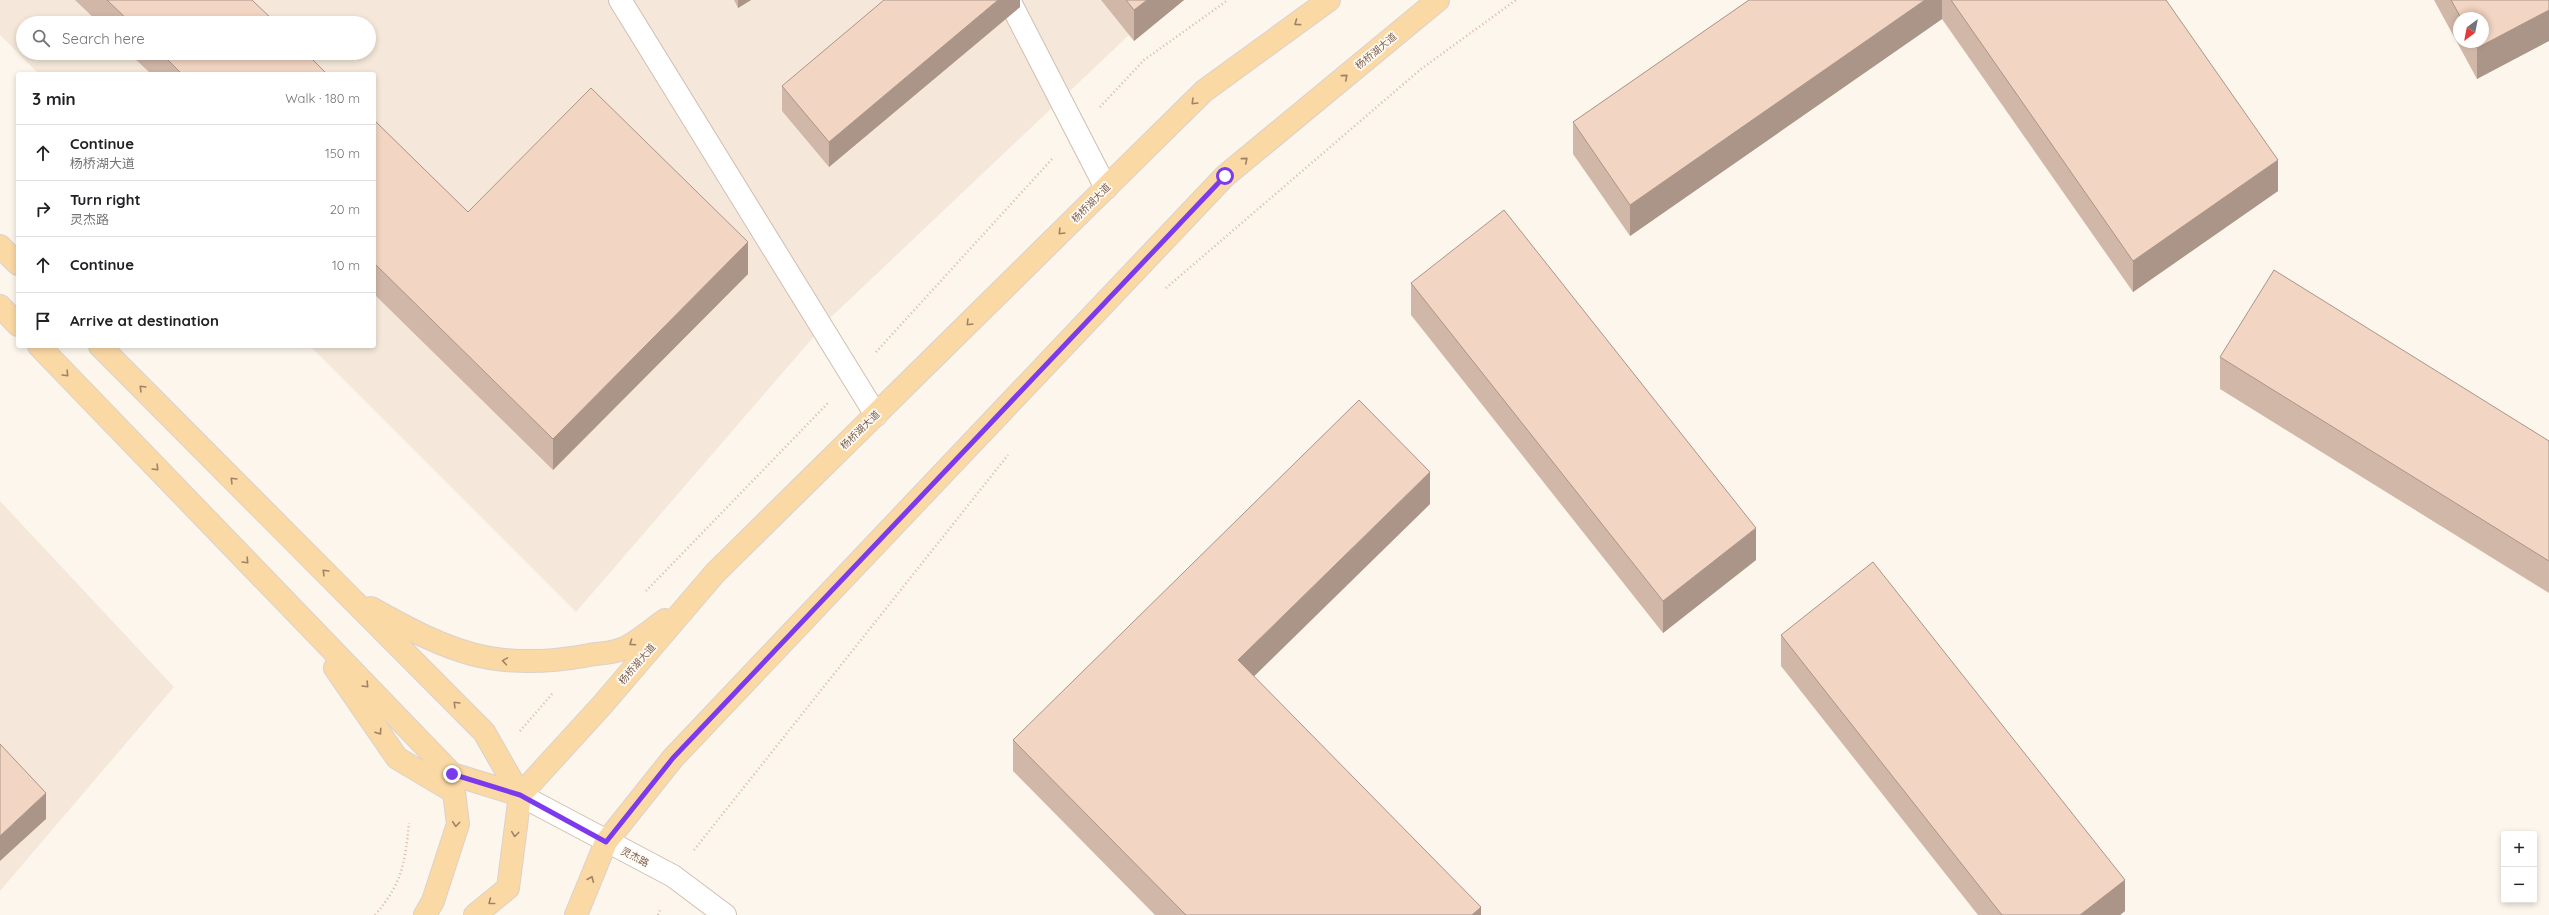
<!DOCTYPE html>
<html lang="en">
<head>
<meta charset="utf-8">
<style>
	body { margin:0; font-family:Quicksand,"Noto Sans SC",sans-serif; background:#f2f2f2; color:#202124 }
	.controls { position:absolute; right:12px; bottom:12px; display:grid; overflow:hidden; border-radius:4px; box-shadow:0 2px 6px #0003 }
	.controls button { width:36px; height:36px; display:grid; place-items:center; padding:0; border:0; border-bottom:1px solid #e0e0e0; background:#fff; color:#202124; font:20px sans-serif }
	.compass { position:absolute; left:2453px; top:12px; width:36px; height:36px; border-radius:50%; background:#fff; box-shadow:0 2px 6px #0003; rotate:212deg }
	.stop { position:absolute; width:12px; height:12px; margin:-9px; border:3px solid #7c3aed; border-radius:50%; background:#fff }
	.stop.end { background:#7c3aed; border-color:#fff; box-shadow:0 1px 4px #0008 }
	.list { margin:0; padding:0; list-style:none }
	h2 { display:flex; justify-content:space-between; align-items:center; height:52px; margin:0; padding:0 16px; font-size:17px }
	h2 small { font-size:13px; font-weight:400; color:#757577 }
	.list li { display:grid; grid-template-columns:26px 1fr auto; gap:12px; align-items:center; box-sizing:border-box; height:56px; padding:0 16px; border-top:1px solid #e0e0e0 }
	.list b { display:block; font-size:15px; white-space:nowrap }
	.list p { margin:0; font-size:13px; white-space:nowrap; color:#757577 }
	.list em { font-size:13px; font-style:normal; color:#757577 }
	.icon { flex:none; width:22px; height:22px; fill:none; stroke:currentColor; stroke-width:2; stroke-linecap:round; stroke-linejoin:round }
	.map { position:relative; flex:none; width:2549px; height:915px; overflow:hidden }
	.search { position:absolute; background:#fff; box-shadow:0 2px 6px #0003; left:16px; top:16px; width:360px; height:44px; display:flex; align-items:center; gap:10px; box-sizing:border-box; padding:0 14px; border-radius:22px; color:#757577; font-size:15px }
	.panel { position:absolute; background:#fff; box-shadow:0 2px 6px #0003; left:16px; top:72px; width:360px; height:276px; border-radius:4px }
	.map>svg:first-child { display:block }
</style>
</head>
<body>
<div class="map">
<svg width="2549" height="915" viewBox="0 0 2549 915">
	<rect width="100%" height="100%" fill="#fdf6ec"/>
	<path fill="#f5e8da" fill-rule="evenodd" d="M0,0H1166L829,319L576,612L310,346H374V74H39L0,35ZM23,23H369V53H23Z
		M0,501L174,687L0,891Z"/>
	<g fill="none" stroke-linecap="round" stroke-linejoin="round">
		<defs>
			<path id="minor" d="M620,0L876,415
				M1009,0L1106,188
				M520,795L673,876L725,915"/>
			<path id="major" d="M0,246L18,264
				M0,306L18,325
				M39,346L452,774L520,795L484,732L100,346
				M371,608C448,651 493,672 584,656C596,653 611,654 622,649C637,643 652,629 665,620
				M335,668L397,758L454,792L458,824L433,901L425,915
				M475,915L508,888L520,795L603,704L715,573L1204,91L1329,0
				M576,915L606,842L673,758L1225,176L1438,0"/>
		</defs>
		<use href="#minor" stroke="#d1beb0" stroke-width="24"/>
		<use href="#major" stroke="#dad1cd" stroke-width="24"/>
		<path stroke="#d9b8a5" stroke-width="2.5" stroke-dasharray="1 3" stroke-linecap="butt" d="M1100,107L1144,60L1228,0
			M1166,288L1421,69L1516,0
			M876,352L1053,158
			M646,591L829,402
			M520,731L552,694
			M694,850L1008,455
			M375,915C402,884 405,863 409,823
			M658,915L661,908"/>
		<use href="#minor" stroke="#fff" stroke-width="22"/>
		<use href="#major" stroke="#fbd9a5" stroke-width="22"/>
	</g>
	<path fill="#d1b7a8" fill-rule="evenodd" d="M75,0H252L276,23H99Z
		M734,0H751L738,8Z
		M1020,0V7L829,167L782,111V86Z
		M1101,0H1184L1134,41Z
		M1749,0H2166L2278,191L2133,292L1942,19L1630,236L1573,154V122Z
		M2434,0H2549L2477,79ZM2459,18H2483V42H2459Z
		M129,53H306L327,74H151Z
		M374,120L468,212L748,274L553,470L374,294Z
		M1411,283L1756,560L1663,633L1411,315Z
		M2220,357L2549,441V593L2220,389Z
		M1430,504L1253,676L1481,915H1155L1013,771V740Z
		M1781,635L2125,911L2120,915H1978L1781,666Z"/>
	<path fill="#aa9588" d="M738,0H751L738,8Z
		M998,0H1020V7L829,167V142Z
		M1147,0H1184L1134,41V10Z
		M1925,0H1942V19L1630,236V205Z
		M2549,10V41L2477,79V48Z
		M2278,160V191L2133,292V261Z
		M748,242V274L553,470V439Z
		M1430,472V504L1238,692V660Z
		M1756,528V560L1663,633V601Z
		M46,793V819L0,861V836Z
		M2125,880V911L2120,915H2080Z
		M1481,907V915H1472Z"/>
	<path fill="#f3d5c3" stroke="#aa9588" d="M107,0H252L276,23H131Z
		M884,0H998L829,142L782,86Z
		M1126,0H1147L1134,10Z
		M1749,0H1925L1630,205L1573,122Z
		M1951,0H2166L2278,160L2133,261Z
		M2451,0H2549V10L2477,48L2474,42H2483V18H2461Z
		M161,53H306L327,74H182Z
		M591,88L748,242L553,439L374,263V120L468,212Z
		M1504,210L1756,528L1663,601L1411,283Z
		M2274,270L2549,441V561L2220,357Z
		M1359,400L1430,472L1238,660L1481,907L1472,915H1186L1013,740Z
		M1873,562L2125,880L2080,915H2002L1781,635Z
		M0,744L46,793L0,836Z"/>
	<defs><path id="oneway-chevron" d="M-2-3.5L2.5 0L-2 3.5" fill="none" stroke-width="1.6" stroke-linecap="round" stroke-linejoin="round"/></defs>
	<g stroke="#a18267">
		<use href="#oneway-chevron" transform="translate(1297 23) rotate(144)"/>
		<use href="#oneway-chevron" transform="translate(1345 77) rotate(-40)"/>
		<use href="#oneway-chevron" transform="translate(1194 102) rotate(135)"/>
		<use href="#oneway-chevron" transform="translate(1245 160) rotate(-40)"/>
		<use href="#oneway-chevron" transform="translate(1061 232) rotate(135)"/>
		<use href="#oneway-chevron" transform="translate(969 323) rotate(135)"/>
		<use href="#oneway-chevron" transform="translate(66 374) rotate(46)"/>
		<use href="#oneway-chevron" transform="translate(142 388) rotate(-135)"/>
		<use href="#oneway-chevron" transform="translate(156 468) rotate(46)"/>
		<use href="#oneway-chevron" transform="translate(233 480) rotate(-135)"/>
		<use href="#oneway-chevron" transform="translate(246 561) rotate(46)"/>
		<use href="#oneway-chevron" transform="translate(325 572) rotate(-135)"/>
		<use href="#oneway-chevron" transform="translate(632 643) rotate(146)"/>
		<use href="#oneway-chevron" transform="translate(505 661) rotate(-171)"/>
		<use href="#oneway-chevron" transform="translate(366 685) rotate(46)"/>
		<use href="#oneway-chevron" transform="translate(456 704) rotate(-135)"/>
		<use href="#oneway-chevron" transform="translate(379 732) rotate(56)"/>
		<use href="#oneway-chevron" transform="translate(456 824) rotate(95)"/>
		<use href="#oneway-chevron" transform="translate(515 834) rotate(97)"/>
		<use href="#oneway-chevron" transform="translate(591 879) rotate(-67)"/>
		<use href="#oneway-chevron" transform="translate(491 902) rotate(142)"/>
	</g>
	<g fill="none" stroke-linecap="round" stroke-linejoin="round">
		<path stroke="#7c3aed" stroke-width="5" d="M452,774L520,795L606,842L673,758L1225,176"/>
	</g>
	<g text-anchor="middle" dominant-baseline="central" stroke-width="3.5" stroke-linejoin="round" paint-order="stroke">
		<g font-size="10" fill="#7a5c4d" stroke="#fffaf3">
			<text transform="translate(1376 51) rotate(-40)">杨桥湖大道</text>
			<text transform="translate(1091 203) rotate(-45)">杨桥湖大道</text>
			<text transform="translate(860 430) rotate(-44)">杨桥湖大道</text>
			<text transform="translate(637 664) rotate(-49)">杨桥湖大道</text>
			<text transform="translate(635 857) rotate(27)">灵杰路</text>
		</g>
	</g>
</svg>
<div class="controls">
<button>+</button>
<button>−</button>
</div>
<svg class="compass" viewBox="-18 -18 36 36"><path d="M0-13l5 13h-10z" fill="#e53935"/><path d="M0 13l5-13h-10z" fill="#757577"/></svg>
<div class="stop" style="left:1225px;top:176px"></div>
<div class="stop end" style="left:452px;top:774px"></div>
<div class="search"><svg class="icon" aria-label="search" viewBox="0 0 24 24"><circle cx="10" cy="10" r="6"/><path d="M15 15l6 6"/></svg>Search here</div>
<section class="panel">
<h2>3 min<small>Walk · 180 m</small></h2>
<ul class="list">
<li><svg class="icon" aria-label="ahead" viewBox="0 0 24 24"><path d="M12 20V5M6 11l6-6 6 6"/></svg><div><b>Continue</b><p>杨桥湖大道</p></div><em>150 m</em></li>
<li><svg class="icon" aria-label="right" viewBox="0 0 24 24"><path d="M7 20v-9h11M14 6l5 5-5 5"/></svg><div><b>Turn right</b><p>灵杰路</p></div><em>20 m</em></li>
<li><svg class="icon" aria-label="ahead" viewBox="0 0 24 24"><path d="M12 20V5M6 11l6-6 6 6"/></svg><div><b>Continue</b></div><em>10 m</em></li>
<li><svg class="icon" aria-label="arrive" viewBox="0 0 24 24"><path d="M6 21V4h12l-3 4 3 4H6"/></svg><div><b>Arrive at destination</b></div></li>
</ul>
</section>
</div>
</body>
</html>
